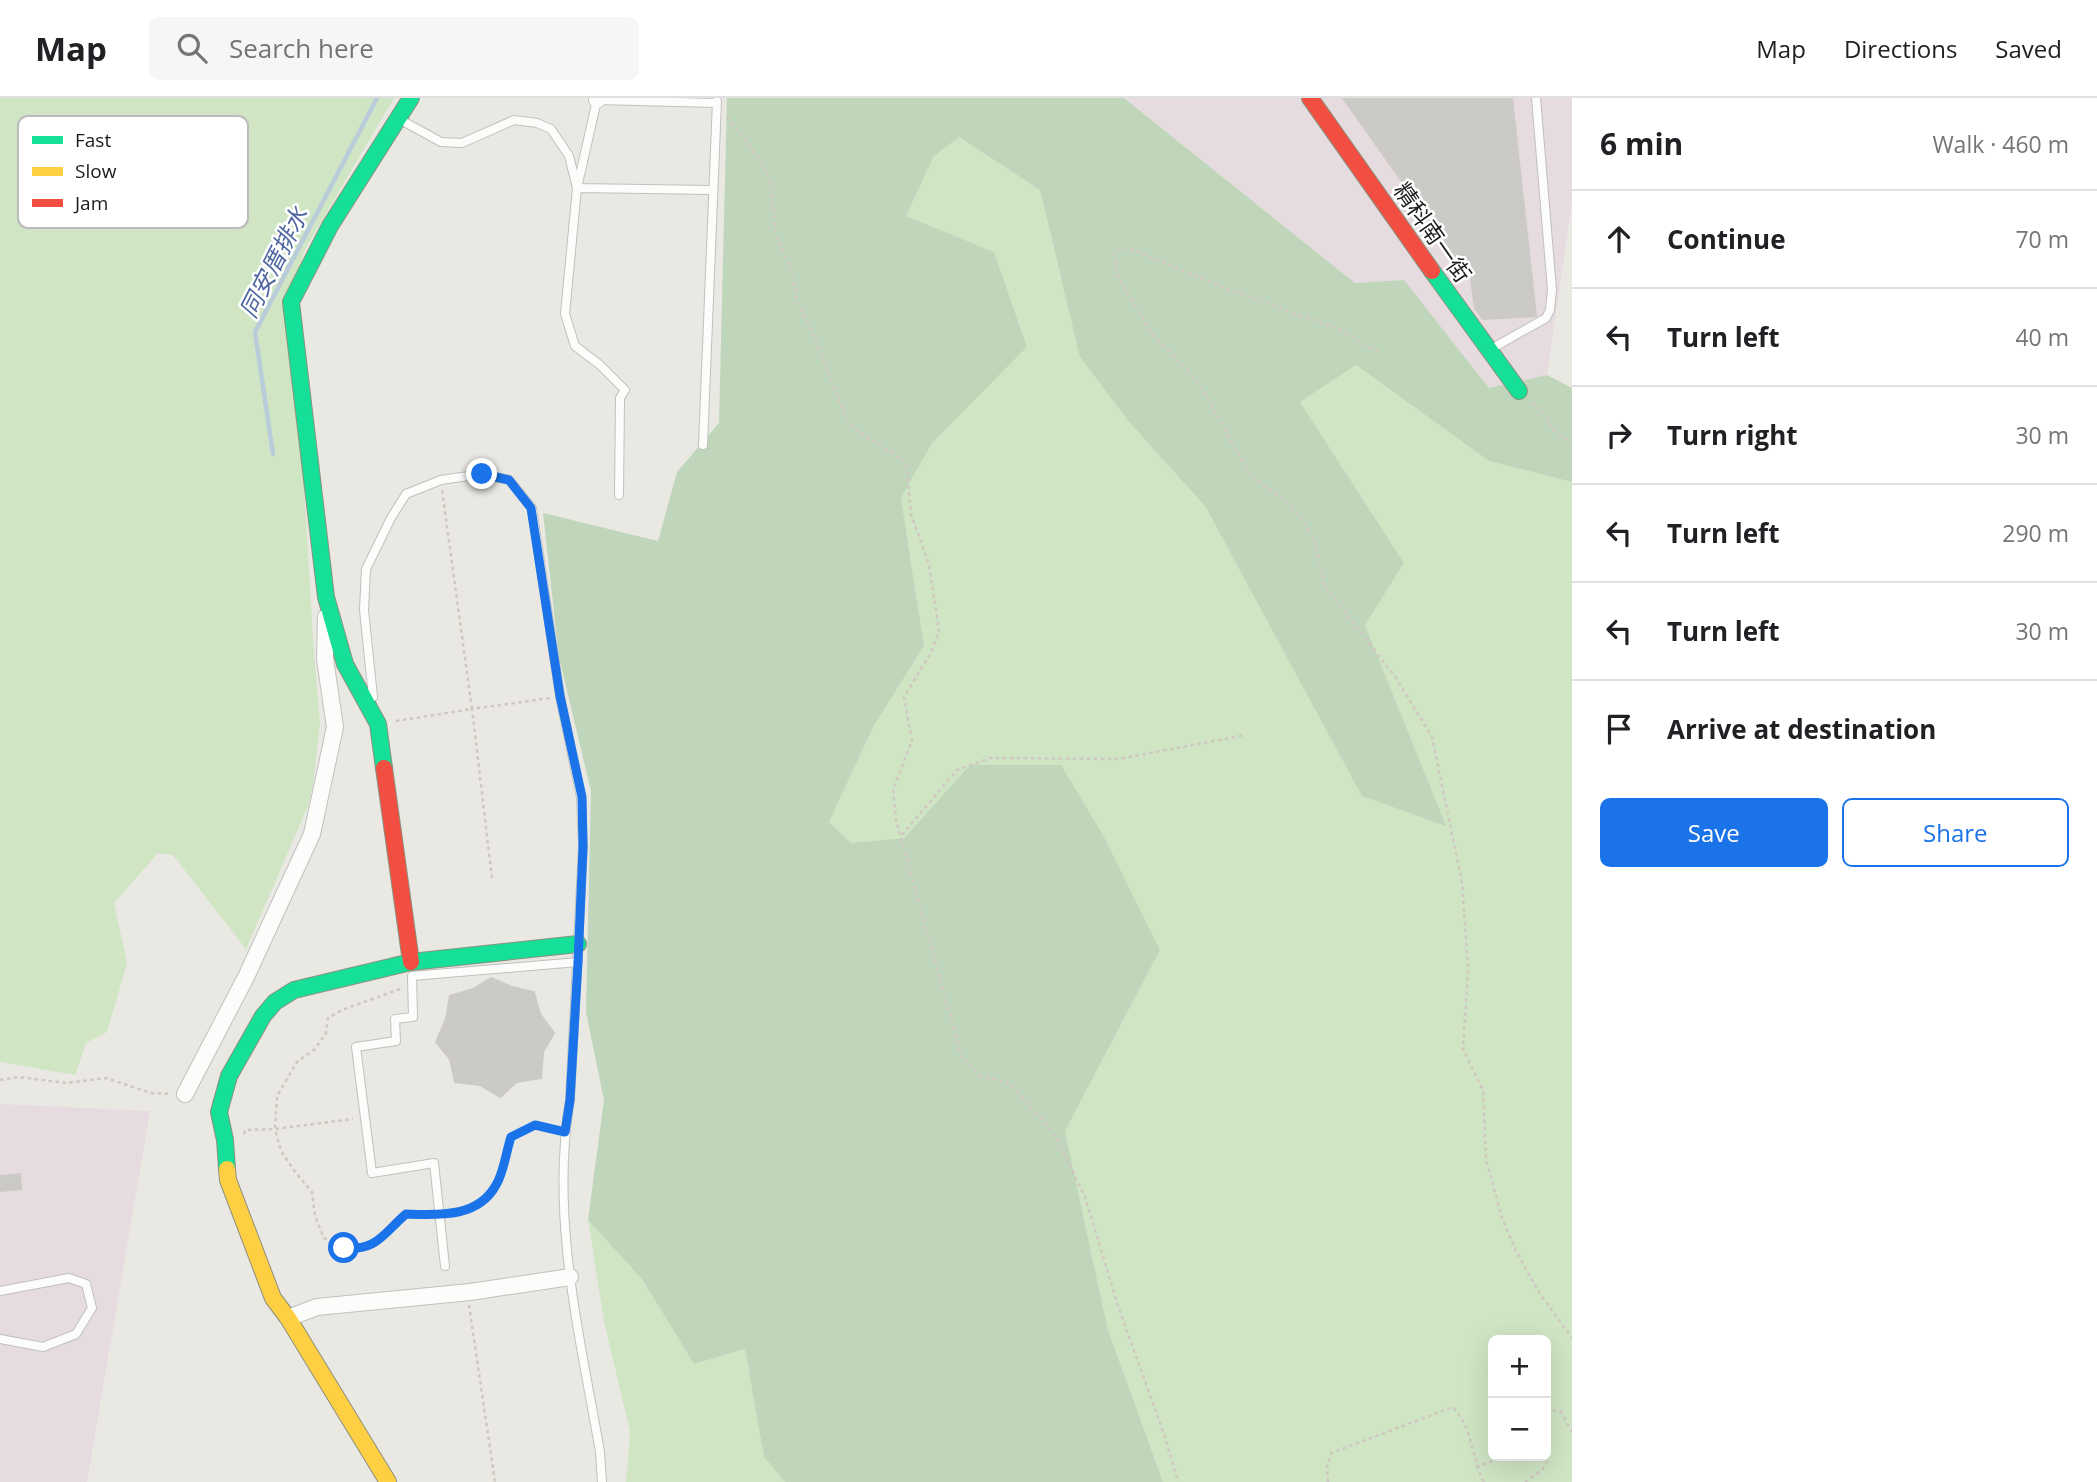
<!DOCTYPE html>
<html lang="en">
<head>
<meta charset="utf-8">
<style>
	body { margin:0; font-family:"Open Sans","Noto Sans TC",sans-serif; background:#f6f6f6; color:#202124 }
	.controls { position:absolute; right:21px; bottom:21px; display:grid; overflow:hidden; border-radius:10px; box-shadow:0 7px 28px #0002 }
	.controls button { width:63px; height:63px; display:grid; place-items:center; padding:0; border:0; border-bottom:2px solid #e0e0e0; background:#fff; color:#202124; font:35px sans-serif }
	.stop { position:absolute; width:21px; height:21px; margin:-16px; border:5px solid #1a73e8; border-radius:50%; background:#fff }
	.stop.end { background:#1a73e8; border-color:#fff; box-shadow:0 2px 7px #0008 }
	.list { margin:0; padding:0; list-style:none }
	h2 { display:flex; justify-content:space-between; align-items:center; height:91px; margin:0; padding:0 28px; font-size:30px }
	h2 small { font-size:23px; font-weight:400; color:#757577 }
	.list li { display:grid; grid-template-columns:46px 1fr auto; gap:21px; align-items:center; box-sizing:border-box; height:98px; padding:0 28px; border-top:2px solid #e0e0e0 }
	.list b { display:block; font-size:26px; white-space:nowrap }
	.list em { font-size:23px; font-style:normal; color:#757577 }
	.actions { display:flex; gap:14px; padding:21px 28px }
	.actions a { flex:1; padding:16px 0; border:2px solid #1a73e8; border-radius:10px; text-align:center; font-size:24px; color:#1a73e8 }
	.actions .main { background:#1a73e8; color:#fff }
	.icon { flex:none; width:38px; height:38px; fill:none; stroke:currentColor; stroke-width:2; stroke-linecap:round; stroke-linejoin:round }
	.map { position:relative; flex:none; width:1572px; height:1384px; overflow:hidden }
	header { display:flex; align-items:center; gap:42px; box-sizing:border-box; height:98px; padding:0 35px; background:#fff; border-bottom:2px solid #e0e0e0 }
	header strong { font-size:33px }
	nav { display:flex; gap:38px; margin-inline-start:auto; font-size:24px }
	.search { width:490px; height:63px; background:#f6f6f6; display:flex; align-items:center; gap:18px; box-sizing:border-box; padding:0 24px; border-radius:10px; color:#757577; font-size:26px }
	main { display:flex }
	aside { flex:1; background:#fff }
	.map>svg:first-child { display:block }
</style>
</head>
<body>
<header>
<strong>Map</strong>
<div class="search"><svg class="icon" aria-label="search" viewBox="0 0 24 24"><circle cx="10" cy="10" r="6"/><path d="M15 15l6 6"/></svg>Search here</div>
<nav><a>Map</a><a>Directions</a><a>Saved</a></nav>
</header>
<main>
<div class="map">
<svg width="1572" height="1384" viewBox="0 0 1572 1384">
	<rect width="100%" height="100%" fill="#e9e8e3"/>
	<path fill="#e6dce0" d="M1124,0H1572V105L1547,277L1489,290L1404,182L1355,185Z
		M0,1006L150,1013L87,1384H0Z"/>
	<path fill="#cfe5c4" fill-rule="evenodd" d="M0,0H394L304,153L296,179L293,208L314,555L320,625L313,688L308,708L246,851L173,757L158,755L114,805L127,865L107,934L86,945L75,977L0,964Z
		M959,39L1040,92L1061,181L1130,325L1205,408L1363,698L1445,727L1365,526L1404,465L1300,304L1356,267L1489,363L1572,384V1384H1163L1108,1232L1065,1033L1160,852L970,667L904,740L851,745L829,724L873,629L924,548L901,400L932,345L1027,249L994,154L906,118L934,58ZM1493,1242H1546V1358H1493Z
		M588,1122L642,1181L694,1266L745,1251L764,1359L785,1384H626L630,1334L604,1223Z"/>
	<path fill="#bfd6ba" d="M727,0H1124L1355,185L1404,182L1489,290L1547,277L1572,290V384L1489,363L1356,267L1300,304L1404,465L1365,527L1446,728L1362,698L1205,408L1130,325L1080,259L1040,92L959,39L934,58L906,118L994,154L1027,249L932,345L901,400L924,548L873,629L829,724L851,745L904,740L970,667H1061L1104,739L1160,852L1065,1033L1108,1232L1163,1384H785L764,1359L745,1251L694,1266L642,1181L588,1122L604,1002L586,914L591,693L559,559L543,415L658,443L677,374L719,325Z"/>
	<g fill="none" stroke-linecap="round" stroke-linejoin="round">
		<path stroke="#b9ccda" stroke-width="4.5" d="M273,356L255,234L377,0"/>
	</g>
	<path fill="#cccac6" stroke="#cccac5" stroke-width="2" d="M1343,0H1512L1536,218L1483,221L1475,210L1471,181Z
		M491,880L512,889L534,894L540,916L554,935L543,954L541,980L517,984L500,999L480,987L455,984L450,961L436,944L446,921L450,898L473,891Z
		M20,1076L21,1091L0,1093V1078Z"/>
	<g fill="none" stroke-linecap="round" stroke-linejoin="round">
		<defs>
			<path id="lane" d="M399,21L441,44L462,45L514,22L537,25L551,31L569,58L577,90L712,92
				M1491,251L1546,220L1550,212L1552,192L1536,0
				M703,347L717,3
				M619,397L620,300L625,292L600,267L575,248L565,216L577,90L597,2L716,5
				M373,599L364,512L366,471L391,420L406,396L441,382L482,376L509,382L532,410L560,598L581,699L583,749L570,1002C550,1119 580,1238 600,1354L602,1384
				M445,1168L434,1065L372,1075L356,949L396,943L395,921L413,919L412,878L578,864
				M0,1193L69,1180L86,1186L92,1210L76,1236L43,1249L0,1241"/>
			<path id="street" d="M597,2V0
				M185,996L246,879L312,736L335,629L325,561L326,519
				M288,1220L317,1209L470,1194L570,1179"/>
			<path id="fast" d="M1432,173L1519,293
				M384,670L378,626L345,566L326,499L291,204L330,128L411,0
				M227,1071L225,1042L219,1014L229,978L263,918L275,904L294,892L411,864L578,846"/>
			<path id="slow" d="M227,1071L228,1082L273,1200L288,1220L388,1384"/>
			<path id="jam" d="M1310,0L1432,173
				M384,670L411,864"/>
		</defs>
		<use href="#lane" stroke="#c0c0be" stroke-width="10"/>
		<use href="#street" stroke="#c0c0be" stroke-width="18"/>
		<use href="#fast" stroke="#8c917d" stroke-width="18"/>
		<use href="#slow" stroke="#8c917d" stroke-width="18"/>
		<use href="#jam" stroke="#8c917d" stroke-width="18"/>
		<path stroke="#d0c7c2" stroke-width="2.5" stroke-dasharray="3.5 3.5" stroke-linecap="butt" d="M727,19L762,65L770,83L776,138L791,170L797,204L812,233L846,320L858,333L906,364L911,416L929,467L939,532L932,553L904,599L912,643L893,691L896,722L962,960L981,978L1007,984L1041,1020L1058,1043L1085,1099L1119,1211L1165,1339L1178,1384
			M1378,254L1336,230L1219,188L1134,152L1122,150L1114,155L1117,177L1151,235L1185,269L1206,297L1249,376L1292,408L1314,440L1324,487L1396,580L1432,639L1462,784L1468,872L1463,951L1483,992L1486,1061L1501,1117L1515,1151L1538,1193L1572,1240
			M1532,304L1544,315L1553,332L1572,345
			M396,623L472,611L442,392
			M902,737L957,672L990,660L1119,661L1245,637
			M492,780L472,611L550,600
			M400,891L342,912L328,920L326,935L315,951L297,964L277,998L275,1031L281,1053L296,1075L312,1094L315,1118L324,1140L344,1150L360,1152L381,1143L406,1116L430,1117
			M0,982L19,979L66,985L106,980L151,995L171,996
			M244,1036L245,1032L275,1031L353,1021
			M450,1116C496,1110 500,1076 511,1039L535,1027L555,1031
			M469,1207L495,1384
			M1546,1311L1561,1314L1572,1334
			M1476,1369L1506,1358
			M1328,1384L1327,1369L1331,1355L1453,1309C1475,1335 1470,1357 1484,1384
			M1525,1384L1543,1371L1548,1362L1546,1355"/>
		<use href="#lane" stroke="#fcfcfb" stroke-width="8"/>
		<use href="#street" stroke="#fcfcfb" stroke-width="16"/>
		<use href="#fast" stroke="#16e098" stroke-width="16"/>
		<use href="#slow" stroke="#ffcf43" stroke-width="16"/>
		<use href="#jam" stroke="#f24e42" stroke-width="16"/>
	</g>
	<g fill="none" stroke-linecap="round" stroke-linejoin="round">
		<path stroke="#1a73e8" stroke-width="9" d="M344,1150C377,1153 383,1136 406,1116C439,1117 478,1120 496,1087C504,1074 506,1054 511,1039L535,1027L565,1034L570,1002L578,864L583,749L582,699L560,598L531,410L509,382L482,376"/>
	</g>
	<g text-anchor="middle" dominant-baseline="central" stroke-width="5" stroke-linejoin="round" paint-order="stroke">
		<g font-size="23" fill="#1b1b1b" stroke="#fff">
			<text transform="translate(1433 134) rotate(55)">精科南一街</text>
		</g>
		<g font-size="24" font-style="italic" fill="#5067a1" stroke="#fff">
			<text transform="translate(273 164) rotate(-63)">同安厝排水</text>
		</g>
	</g>
	<rect x="18" y="18" width="230" height="112" rx="10" fill="#fff" stroke="#bbb" stroke-width="2"/>
	<rect x="32" y="38" width="31" height="8" fill="#16e098"/>
	<rect x="32" y="69" width="31" height="9" fill="#ffcf43"/>
	<rect x="32" y="101" width="31" height="8" fill="#f24e42"/>
	<g font-size="19" fill="#1b1b1b">
		<text x="75" y="49">Fast</text>
		<text x="75" y="80">Slow</text>
		<text x="75" y="112">Jam</text>
	</g>
</svg>
<div class="controls">
<button>+</button>
<button>−</button>
</div>
<div class="stop" style="left:344px;top:1150px"></div>
<div class="stop end" style="left:482px;top:376px"></div>
</div>
<aside>
<h2>6 min<small>Walk · 460 m</small></h2>
<ul class="list">
<li><svg class="icon" aria-label="ahead" viewBox="0 0 24 24"><path d="M12 20V5M6 11l6-6 6 6"/></svg><div><b>Continue</b></div><em>70 m</em></li>
<li><svg class="icon" aria-label="left" viewBox="0 0 24 24"><path d="M17 20v-9H6M10 6l-5 5 5 5"/></svg><div><b>Turn left</b></div><em>40 m</em></li>
<li><svg class="icon" aria-label="right" viewBox="0 0 24 24"><path d="M7 20v-9h11M14 6l5 5-5 5"/></svg><div><b>Turn right</b></div><em>30 m</em></li>
<li><svg class="icon" aria-label="left" viewBox="0 0 24 24"><path d="M17 20v-9H6M10 6l-5 5 5 5"/></svg><div><b>Turn left</b></div><em>290 m</em></li>
<li><svg class="icon" aria-label="left" viewBox="0 0 24 24"><path d="M17 20v-9H6M10 6l-5 5 5 5"/></svg><div><b>Turn left</b></div><em>30 m</em></li>
<li><svg class="icon" aria-label="arrive" viewBox="0 0 24 24"><path d="M6 21V4h12l-3 4 3 4H6"/></svg><div><b>Arrive at destination</b></div></li>
</ul>
<div class="actions"><a class="main">Save</a><a>Share</a></div>
</aside>
</main>
</body>
</html>
